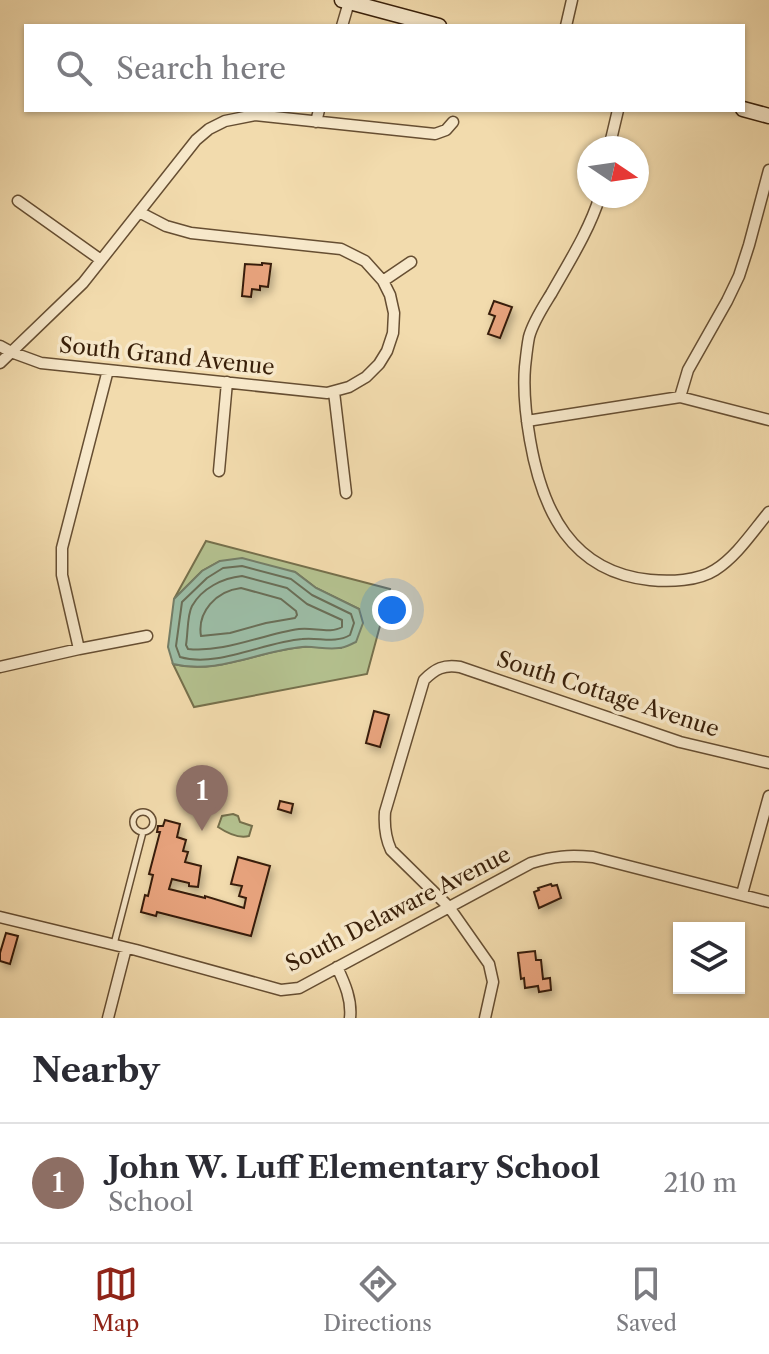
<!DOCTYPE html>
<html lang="en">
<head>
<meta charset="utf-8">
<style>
	body { margin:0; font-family:"Libre Caslon Text",serif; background:#f2f2f3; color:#2b2b33 }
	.controls { position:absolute; right:24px; bottom:24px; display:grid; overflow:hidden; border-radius:0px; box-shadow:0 2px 6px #0004 }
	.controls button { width:72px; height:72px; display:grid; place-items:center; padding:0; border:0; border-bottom:2px solid #e1e1e2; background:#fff; color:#2b2b33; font:40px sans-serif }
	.compass { position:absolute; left:577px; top:136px; width:72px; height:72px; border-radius:50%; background:#fff; box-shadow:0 2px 6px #0004; rotate:103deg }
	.you { position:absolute; left:392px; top:610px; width:28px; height:28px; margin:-20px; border:6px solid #fff; border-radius:50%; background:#1a73e8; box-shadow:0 0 0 12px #1a73e833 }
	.badge { display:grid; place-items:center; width:52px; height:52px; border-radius:50%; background:#8f2418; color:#fff; font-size:26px; font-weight:700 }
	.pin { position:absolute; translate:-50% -66px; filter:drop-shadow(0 2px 4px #0008) }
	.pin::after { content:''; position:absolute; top:42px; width:28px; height:24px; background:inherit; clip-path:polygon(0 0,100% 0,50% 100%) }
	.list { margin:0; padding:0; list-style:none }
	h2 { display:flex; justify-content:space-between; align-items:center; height:104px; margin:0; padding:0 32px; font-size:34px }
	h2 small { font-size:26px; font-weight:400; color:#7c7c81 }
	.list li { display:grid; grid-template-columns:52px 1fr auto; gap:24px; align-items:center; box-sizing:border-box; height:120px; padding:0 32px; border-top:2px solid #e1e1e2 }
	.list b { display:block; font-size:30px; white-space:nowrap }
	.list p { margin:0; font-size:26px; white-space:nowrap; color:#7c7c81 }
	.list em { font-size:26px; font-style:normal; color:#7c7c81 }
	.icon { flex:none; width:44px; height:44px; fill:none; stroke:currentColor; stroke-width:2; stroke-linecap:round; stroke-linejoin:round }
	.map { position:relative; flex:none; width:769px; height:1018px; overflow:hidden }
	.search { position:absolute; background:#fff; box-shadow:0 2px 6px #0004; left:24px; right:24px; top:24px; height:88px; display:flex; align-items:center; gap:20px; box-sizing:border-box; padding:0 28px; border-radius:0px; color:#7c7c81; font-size:30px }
	.sheet { height:224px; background:#fff }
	nav { display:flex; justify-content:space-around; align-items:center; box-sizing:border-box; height:112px; border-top:2px solid #e1e1e2; background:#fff; font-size:22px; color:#7c7c81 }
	nav a { display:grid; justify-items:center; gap:4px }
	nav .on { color:#8f2418 }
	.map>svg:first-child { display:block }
</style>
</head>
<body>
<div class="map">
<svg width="769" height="1018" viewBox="0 0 769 1018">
	<defs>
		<filter id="shadow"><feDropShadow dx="3" dy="5" stdDeviation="4" flood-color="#0004"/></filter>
	</defs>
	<rect width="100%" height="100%" fill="#f2dbad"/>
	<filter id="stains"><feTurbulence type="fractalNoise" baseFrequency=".0025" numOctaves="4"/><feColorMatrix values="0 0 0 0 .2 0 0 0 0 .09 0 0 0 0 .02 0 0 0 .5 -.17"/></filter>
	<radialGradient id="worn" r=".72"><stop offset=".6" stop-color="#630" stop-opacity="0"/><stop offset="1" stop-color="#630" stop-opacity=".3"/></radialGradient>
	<path fill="#b4c18f" stroke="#76704c" stroke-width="2" d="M206,541L390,589L367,674L194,707L173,664C217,675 260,650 303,647C315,646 328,648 341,648L359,609L316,588L295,572L220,561L202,571L174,599Z
		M233,814L238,816L240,822L252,826L249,836C238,839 227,833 218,827L222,816Z"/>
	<path fill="#9cbca5" stroke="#747d67" stroke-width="2" d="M242,558L295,572L316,588L359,609L363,623L356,642C351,644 345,648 339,648C327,650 314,646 302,647C258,651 218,675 173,664L168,647L174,599L202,571L220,561Z"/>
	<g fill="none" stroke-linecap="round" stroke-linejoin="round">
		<path stroke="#6a6e57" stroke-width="2" d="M242,566L291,579L312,595L351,614L354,623L350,635C335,644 319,637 302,639C264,642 217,668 180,657L176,646L182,602L207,578L223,568Z
			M242,576L287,588L307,604L342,620V627C331,634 313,627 299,629C263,634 225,653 188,649L186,645C188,634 187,615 192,606C202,588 223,578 242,576Z
			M241,588L281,599L296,611L297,615L295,618L266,623L230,633L201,636C197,612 216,591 241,588Z"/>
	</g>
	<path fill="#e6a27b" stroke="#381f09" stroke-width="2" filter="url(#shadow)" d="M262,263L271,264L268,287L260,286V290L252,289L251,297L242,296L245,264L262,265Z
		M494,301L512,307L500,338L488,334L495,316L489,314Z
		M374,711L389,715L380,747L366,743Z
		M280,801L293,804L291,813L278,809Z
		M165,820L180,824L177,837L186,840L183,851L188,852L185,862L201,866L198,887L189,886V883L172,879L169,889L205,898V896L244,908L246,898L239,896L242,886L231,884L238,857L270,866L251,936L157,912L156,916L141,912L145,895L148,896L153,875L149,874L160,832H157L158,826H163Z
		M551,884L552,886L557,885L561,898L539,908L534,892L539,890L538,888Z
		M6,933L18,936L10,964L0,961V953Z
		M535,951L536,960H541L543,979L550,978L551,990L539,992L538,986L525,988L524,978L521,979L518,953Z"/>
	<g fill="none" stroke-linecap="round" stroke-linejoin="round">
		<defs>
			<path id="lane" d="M133 822a10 10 0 1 1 20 0a10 10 0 1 1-20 0Z
				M114,944L143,832"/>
			<path id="street" d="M342,26L349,2
				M566,26L572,0
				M316,122L319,110
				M609,148L618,110
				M600,196C589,231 569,262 551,294C543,307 533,322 529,337C527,347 526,358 525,367C523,391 526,417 530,440C542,510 571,572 650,580C670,582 698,581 715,570C737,556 753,531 769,512
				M18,201L101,260
				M383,281L411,262
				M0,346L11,352L41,363L327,393L349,387L366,377L379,364L387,351L393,333L394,313L390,295L383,281L365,261L341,249L191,233L166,226L139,212
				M0,363L83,283L196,140L209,129L225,121L255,115L435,134L446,130L453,122
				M334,392L346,493
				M680,397L688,370L727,301L739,276L749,245L769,170
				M527,421L680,397L769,420
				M219,471L227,382
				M79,649L62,575V548L108,370
				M0,667L79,649L147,636
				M742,894L769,796
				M0,917L136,950L281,990L299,988L531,863C554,856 569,855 593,857L769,902
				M337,967C345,984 352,1000 350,1018
				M108,1018L126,948
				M485,1018L493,982L489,964L449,907L391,850C385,837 384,826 385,812L424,680C435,669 444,664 460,667L680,742L769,763"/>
			<path id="secondary" d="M342,0L439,26
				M743,109L769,116"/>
		</defs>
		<use href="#lane" stroke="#664e32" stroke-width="8"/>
		<use href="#street" stroke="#664e32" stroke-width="13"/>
		<use href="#secondary" stroke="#381f09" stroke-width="17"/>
		<use href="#lane" stroke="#f7e8ca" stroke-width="5"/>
		<use href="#street" stroke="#f7e8ca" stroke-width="10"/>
		<use href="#secondary" stroke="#f7e8ca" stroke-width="14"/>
	</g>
	<g text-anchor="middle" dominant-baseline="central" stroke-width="7" stroke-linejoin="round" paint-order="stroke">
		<g font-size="22" fill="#381f09" stroke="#f7e8ca">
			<text transform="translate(167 356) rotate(6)">South Grand Avenue</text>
			<text transform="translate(608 694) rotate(18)">South Cottage Avenue</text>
			<text transform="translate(398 909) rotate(-27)">South Delaware Avenue</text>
		</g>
	</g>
	<rect width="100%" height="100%" filter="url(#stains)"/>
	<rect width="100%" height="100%" fill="url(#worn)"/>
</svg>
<div class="controls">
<button><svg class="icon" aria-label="layers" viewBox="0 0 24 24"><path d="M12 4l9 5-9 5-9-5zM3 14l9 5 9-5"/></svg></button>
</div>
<svg class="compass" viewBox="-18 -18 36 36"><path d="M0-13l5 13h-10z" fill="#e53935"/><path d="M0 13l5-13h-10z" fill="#7c7c81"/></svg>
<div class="you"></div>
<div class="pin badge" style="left:202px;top:831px;background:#8d6e63">1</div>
<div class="search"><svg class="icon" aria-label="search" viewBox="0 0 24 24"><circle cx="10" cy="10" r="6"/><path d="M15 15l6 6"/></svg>Search here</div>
</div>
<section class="sheet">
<h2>Nearby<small></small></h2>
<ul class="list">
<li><span class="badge" style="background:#8d6e63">1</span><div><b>John W. Luff Elementary School</b><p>School</p></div><em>210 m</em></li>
</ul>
</section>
<nav>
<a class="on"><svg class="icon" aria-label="map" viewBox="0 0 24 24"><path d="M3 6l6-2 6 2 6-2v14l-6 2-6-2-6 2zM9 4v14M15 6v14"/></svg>Map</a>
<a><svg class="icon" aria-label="directions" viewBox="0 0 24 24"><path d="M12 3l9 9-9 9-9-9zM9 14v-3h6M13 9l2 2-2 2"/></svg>Directions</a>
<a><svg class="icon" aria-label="saved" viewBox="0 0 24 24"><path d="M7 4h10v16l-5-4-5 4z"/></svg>Saved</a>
</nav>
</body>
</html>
